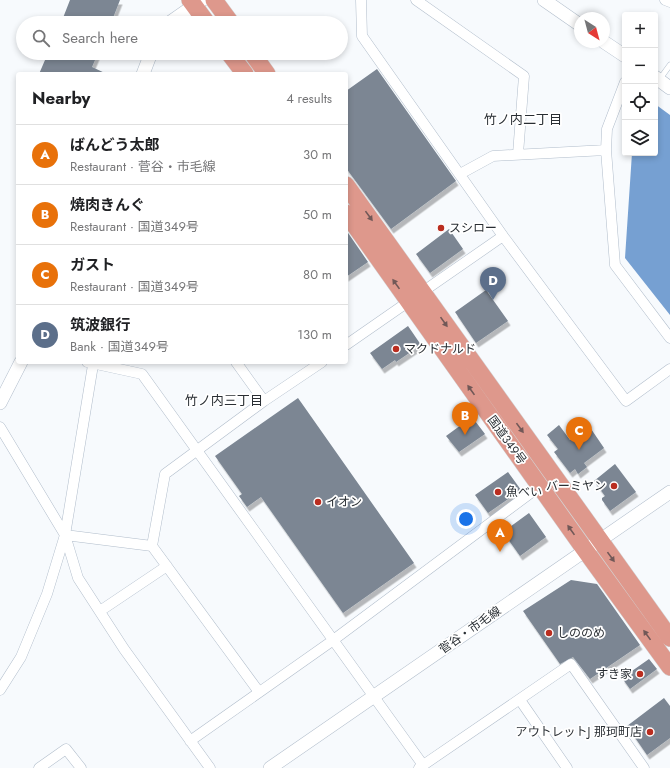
<!DOCTYPE html>
<html lang="en">
<head>
<meta charset="utf-8">
<style>
	body { margin:0; font-family:Jost,"Noto Sans JP",sans-serif; background:#f2f2f2; color:#202124 }
	.controls { position:absolute; right:12px; top:12px; display:grid; overflow:hidden; border-radius:4px; box-shadow:0 2px 6px #0003 }
	.controls button { width:36px; height:36px; display:grid; place-items:center; padding:0; border:0; border-bottom:1px solid #e0e0e0; background:#fff; color:#202124; font:20px sans-serif }
	.compass { position:absolute; left:574px; top:12px; width:36px; height:36px; border-radius:50%; background:#fff; box-shadow:0 2px 6px #0003; rotate:144deg }
	.you { position:absolute; left:466px; top:519px; width:14px; height:14px; margin:-10px; border:3px solid #fff; border-radius:50%; background:#1a73e8; box-shadow:0 0 0 6px #1a73e833 }
	.badge { display:grid; place-items:center; width:26px; height:26px; border-radius:50%; background:#ba2d1f; color:#fff; font-size:13px; font-weight:700 }
	.pin { position:absolute; translate:-50% -33px; filter:drop-shadow(0 1px 2px #0008) }
	.pin::after { content:''; position:absolute; top:21px; width:14px; height:12px; background:inherit; clip-path:polygon(0 0,100% 0,50% 100%) }
	.list { margin:0; padding:0; list-style:none }
	h2 { display:flex; justify-content:space-between; align-items:center; height:52px; margin:0; padding:0 16px; font-size:17px }
	h2 small { font-size:13px; font-weight:400; color:#757577 }
	.list li { display:grid; grid-template-columns:26px 1fr auto; gap:12px; align-items:center; box-sizing:border-box; height:60px; padding:0 16px; border-top:1px solid #e0e0e0 }
	.list b { display:block; font-size:15px; white-space:nowrap }
	.list p { margin:0; font-size:13px; white-space:nowrap; color:#757577 }
	.list em { font-size:13px; font-style:normal; color:#757577 }
	.icon { flex:none; width:22px; height:22px; fill:none; stroke:currentColor; stroke-width:2; stroke-linecap:round; stroke-linejoin:round }
	.map { position:relative; flex:none; width:670px; height:768px; overflow:hidden }
	.search { position:absolute; background:#fff; box-shadow:0 2px 6px #0003; left:16px; top:16px; width:332px; height:44px; display:flex; align-items:center; gap:10px; box-sizing:border-box; padding:0 14px; border-radius:22px; color:#757577; font-size:15px }
	.panel { position:absolute; background:#fff; box-shadow:0 2px 6px #0003; left:16px; top:72px; width:332px; height:292px; border-radius:4px }
	.map>svg:first-child { display:block }
</style>
</head>
<body>
<div class="map">
<svg width="670" height="768" viewBox="0 0 670 768">
	<defs>
		<filter id="shadow"><feDropShadow dx="2.5" dy="4.5" stdDeviation="0" flood-color="#0004"/></filter>
	</defs>
	<rect width="100%" height="100%" fill="#f7fafd"/>
	<path fill="#76a0d2" d="M655,104L670,115V315L625,258L632,153H655Z"/>
	<path fill="#7b8693" filter="url(#shadow)" d="M70,0H120L111,23H61Z
		M48,53H98L92,67L107,74H39Z
		M377,69L456,181L391,229L346,168V91Z
		M449,229L463,249L430,273L416,254Z
		M346,230L368,262L346,277Z
		M486,290L508,321L476,343L455,312Z
		M408,326L421,345L396,362L395,360L382,369L370,353Z
		M298,398L414,563L343,613L261,497L247,507L239,496L242,494L215,456Z
		M472,417L485,434L459,452L446,436Z
		M559,425L570,440L589,426L604,448L584,463L587,467L578,474L575,469L570,473L554,452L558,449L547,435Z
		M615,464L636,492L610,511L602,500V498L605,496L594,481Z
		M508,472L521,490L488,513L475,495Z
		M529,513L546,537L520,556L503,532Z
		M571,580L597,584L640,645L590,679L573,657L560,664L523,611Z
		M649,659L657,669L630,689L622,678Z
		M664,698L670,706V738L647,755L627,726Z"/>
	<g fill="none" stroke-linecap="round" stroke-linejoin="round">
		<defs>
			<path id="service" d="M659,80L670,65"/>
			<path id="minor" d="M361,0L362,36L503,236L626,401L670,369
				M416,0L524,76L518,154
				M665,0L670,2
				M625,82L607,129L606,150L615,265L670,338
				M460,174L493,156L606,150
				M346,345L503,236
				M87,362L142,374L423,765
				M236,362L264,401
				M0,427L65,535L78,578L124,649L210,768
				M65,535L152,546L259,692
				M152,546L165,474L264,401L322,362
				M100,611L167,566
				M0,690L21,657L47,594L65,535L93,365
				M520,700L567,768
				M190,741L332,641L540,486
				M39,768L66,749L81,768
				M419,768L571,664L644,768"/>
			<path id="tertiary" d="M544,0L580,25
				M169,23L202,0
				M604,42L625,56
				M143,74L151,53
				M655,77L670,88
				M0,403L21,362
				M270,768L670,492"/>
			<path id="trunk" d="M190,0L207,23
				M214,0L231,23
				M229,53L245,74
				M252,53L267,74
				M346,185L670,638
				M346,213L585,550L670,667"/>
		</defs>
		<use href="#service" stroke="#b1bdcb" stroke-width="6"/>
		<use href="#minor" stroke="#b1bdcb" stroke-width="11"/>
		<use href="#tertiary" stroke="#b1bdcb" stroke-width="14"/>
		<use href="#trunk" stroke="#d4d5d6" stroke-width="18"/>
		<use href="#service" stroke="#fff" stroke-width="5"/>
		<use href="#minor" stroke="#fff" stroke-width="10"/>
		<use href="#tertiary" stroke="#fff" stroke-width="13"/>
		<use href="#trunk" stroke="#de988c" stroke-width="17"/>
	</g>
	<defs><path id="oneway-solid" d="M-6-.8H1V-3.2L6.5 0L1 3.2V.8H-6Z"/></defs>
	<g fill="#715857">
		<use href="#oneway-solid" transform="translate(369 216) rotate(54)"/>
		<use href="#oneway-solid" transform="translate(396 284) rotate(-125)"/>
		<use href="#oneway-solid" transform="translate(444 322) rotate(55)"/>
		<use href="#oneway-solid" transform="translate(471 390) rotate(-125)"/>
		<use href="#oneway-solid" transform="translate(520 428) rotate(54)"/>
		<use href="#oneway-solid" transform="translate(571 530) rotate(-125)"/>
		<use href="#oneway-solid" transform="translate(611 557) rotate(54)"/>
		<use href="#oneway-solid" transform="translate(647 635) rotate(-126)"/>
	</g>
	<g fill="#ba2d1f" stroke="#fff" stroke-width="1.5">
		<circle cx="441" cy="228" r="4"/>
		<circle cx="396" cy="349" r="4"/>
		<circle cx="614" cy="486" r="4"/>
		<circle cx="498" cy="492" r="4"/>
		<circle cx="318" cy="502" r="4"/>
		<circle cx="549" cy="633" r="4"/>
		<circle cx="640" cy="674" r="4"/>
		<circle cx="650" cy="732" r="4"/>
	</g>
	<g text-anchor="middle" dominant-baseline="central" stroke-width="3.5" stroke-linejoin="round" paint-order="stroke">
		<g font-size="12" fill="#292e33" stroke="#fff" text-anchor="start">
			<text x="449" y="228">スシロー</text>
			<text x="404" y="349">マクドナルド</text>
			<text x="606" y="486" text-anchor="end">バーミヤン</text>
			<text x="506" y="492">魚べい</text>
			<text x="326" y="502">イオン</text>
			<text x="557" y="633">しののめ</text>
			<text x="632" y="674" text-anchor="end">すき家</text>
			<text x="642" y="732" text-anchor="end">アウトレットJ 那珂町店</text>
		</g>
		<g font-size="12" fill="#292e33" stroke="#fff">
			<text transform="translate(507 440) rotate(54)">国道349号</text>
			<text transform="translate(470 630) rotate(-35)">菅谷・市毛線</text>
		</g>
		<g font-size="13" fill="#292e33" stroke="#fff">
			<text x="523" y="119">竹ノ内二丁目</text>
			<text x="224" y="400">竹ノ内三丁目</text>
		</g>
	</g>
</svg>
<div class="controls">
<button>+</button>
<button>−</button>
<button><svg class="icon" aria-label="locate" viewBox="0 0 24 24"><circle cx="12" cy="12" r="6"/><path d="M12 2v4M12 18v4M2 12h4M18 12h4"/></svg></button>
<button><svg class="icon" aria-label="layers" viewBox="0 0 24 24"><path d="M12 4l9 5-9 5-9-5zM3 14l9 5 9-5"/></svg></button>
</div>
<svg class="compass" viewBox="-18 -18 36 36"><path d="M0-13l5 13h-10z" fill="#e53935"/><path d="M0 13l5-13h-10z" fill="#757577"/></svg>
<div class="you"></div>
<div class="pin badge" style="left:500px;top:552px;background:#e8710a">A</div>
<div class="pin badge" style="left:465px;top:435px;background:#e8710a">B</div>
<div class="pin badge" style="left:579px;top:450px;background:#e8710a">C</div>
<div class="pin badge" style="left:493px;top:300px;background:#5c6f8a">D</div>
<div class="search"><svg class="icon" aria-label="search" viewBox="0 0 24 24"><circle cx="10" cy="10" r="6"/><path d="M15 15l6 6"/></svg>Search here</div>
<section class="panel">
<h2>Nearby<small>4 results</small></h2>
<ul class="list">
<li><span class="badge" style="background:#e8710a">A</span><div><b>ばんどう太郎</b><p>Restaurant · 菅谷・市毛線</p></div><em>30 m</em></li>
<li><span class="badge" style="background:#e8710a">B</span><div><b>焼肉きんぐ</b><p>Restaurant · 国道349号</p></div><em>50 m</em></li>
<li><span class="badge" style="background:#e8710a">C</span><div><b>ガスト</b><p>Restaurant · 国道349号</p></div><em>80 m</em></li>
<li><span class="badge" style="background:#5c6f8a">D</span><div><b>筑波銀行</b><p>Bank · 国道349号</p></div><em>130 m</em></li>
</ul>
</section>
</div>
</body>
</html>
